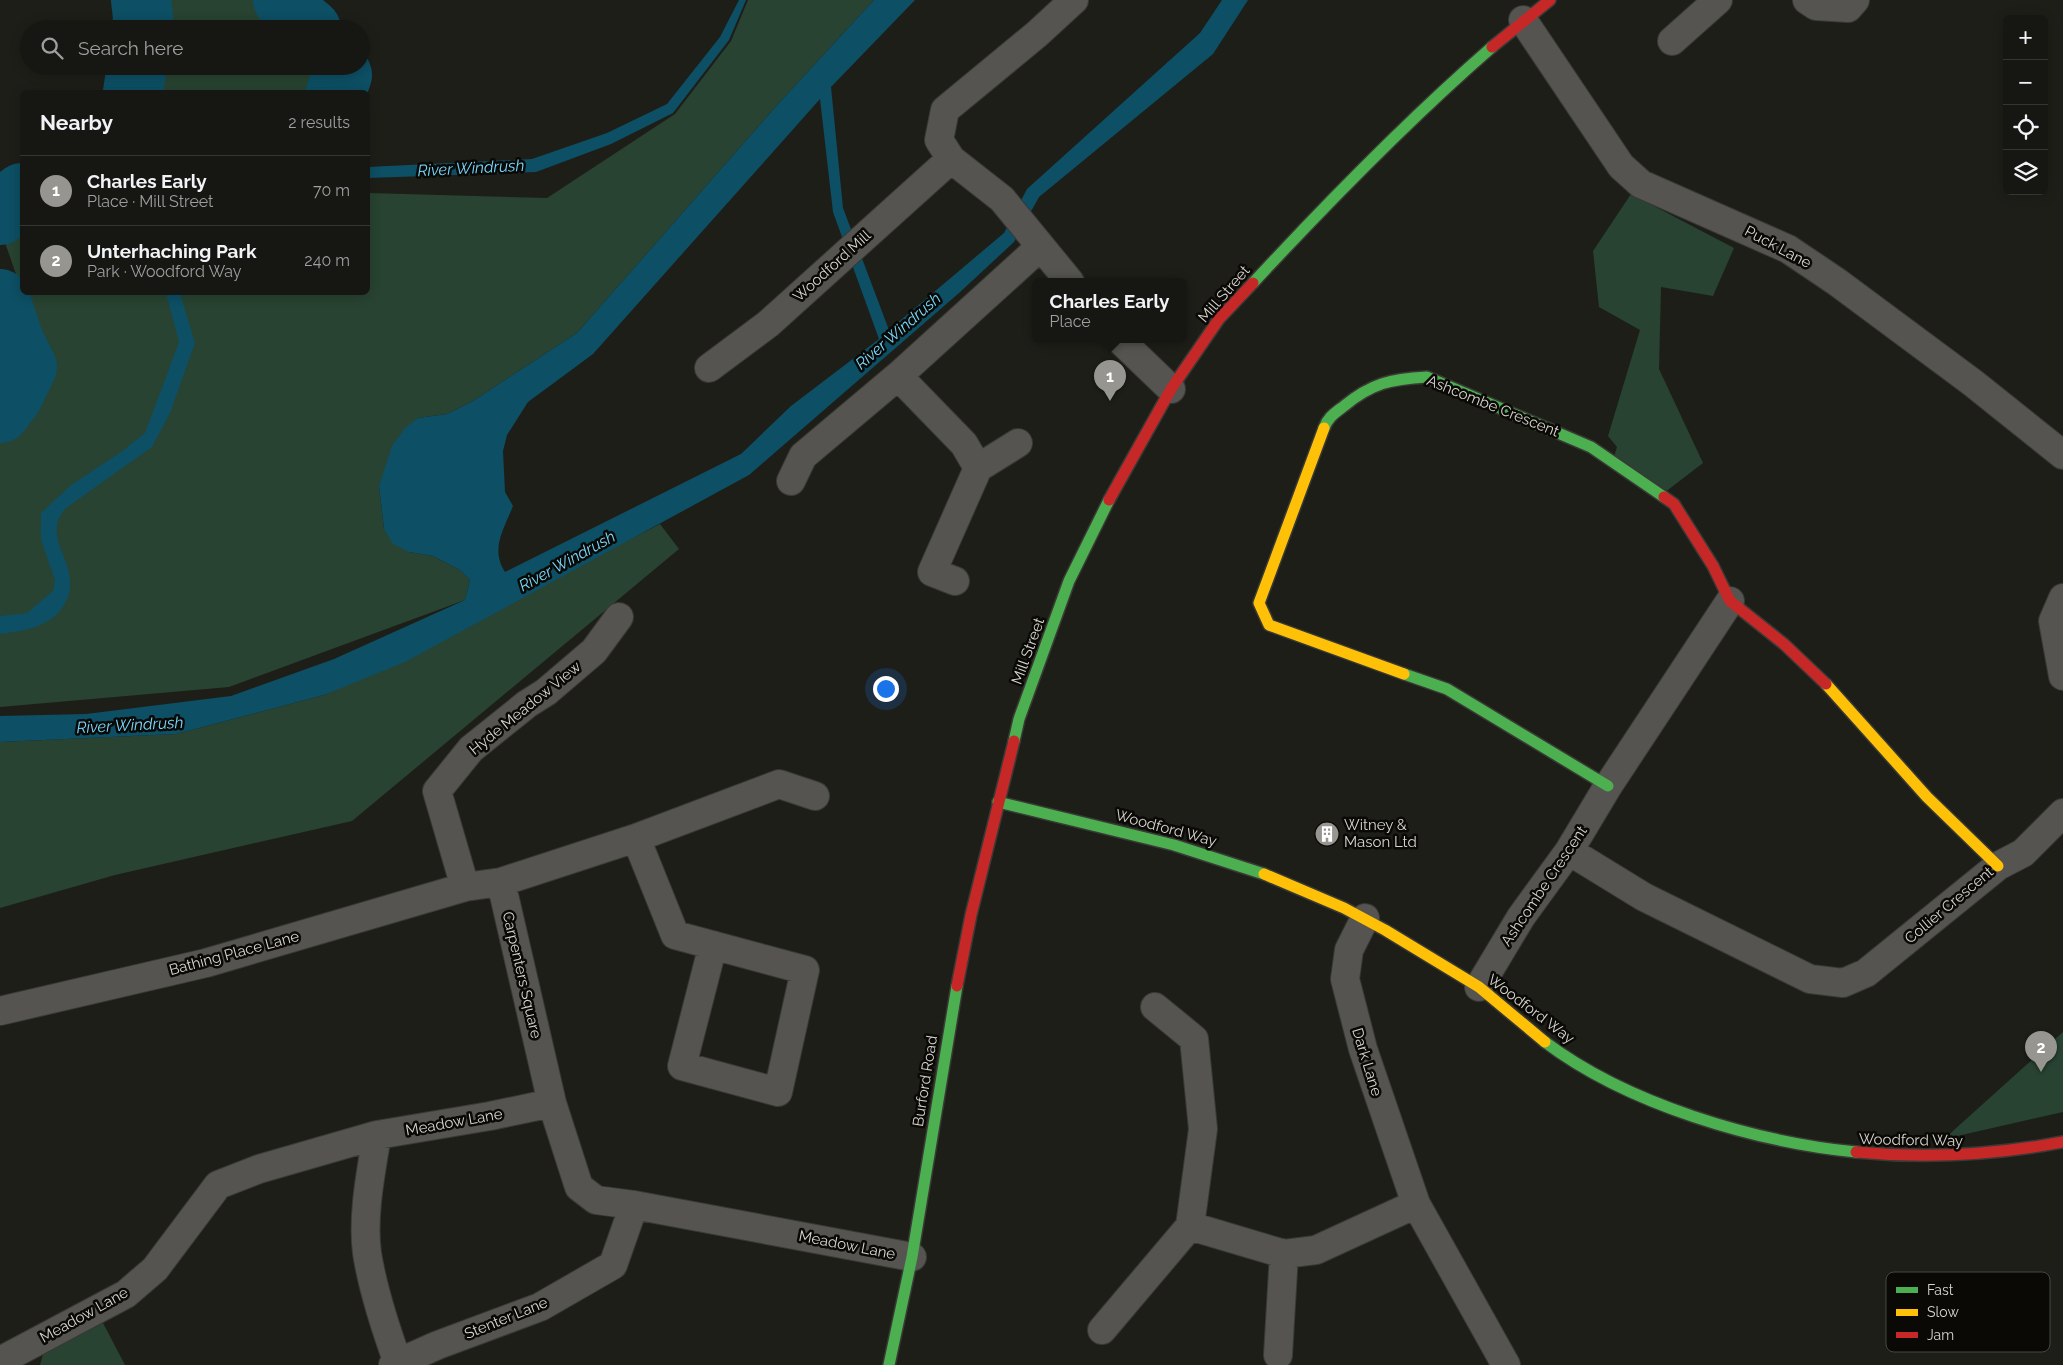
<!DOCTYPE html>
<html lang="en">
<head>
<meta charset="utf-8">
<style>
	body { margin:0; font-family:Raleway,sans-serif; background:#1f1f1c; color:#f1f3f6 }
	.controls { position:absolute; right:15px; top:15px; display:grid; overflow:hidden; border-radius:8px; box-shadow:0 2px 12px #0003 }
	.controls button { width:45px; height:45px; display:grid; place-items:center; padding:0; border:0; border-bottom:1px solid #353533; background:#161613; color:#f1f3f6; font:25px sans-serif }
	.you { position:absolute; left:885px; top:688px; width:18px; height:18px; margin:-12px; border:4px solid #fff; border-radius:50%; background:#1a73e8; box-shadow:0 0 0 8px #1a73e833 }
	.badge { display:grid; place-items:center; width:32px; height:32px; border-radius:50%; background:#96958f; color:#fff; font-size:16px; font-weight:700 }
	.pin { position:absolute; translate:-50% -41px; filter:drop-shadow(0 1px 2px #0008) }
	.pin::after { content:''; position:absolute; top:26px; width:18px; height:15px; background:inherit; clip-path:polygon(0 0,100% 0,50% 100%) }
	.popup { position:absolute; left:1032px; top:278px; width:155px; height:65px; box-sizing:border-box; display:grid; place-content:center; border-radius:8px; background:#161613; filter:drop-shadow(0 1px 4px #0005); font-size:16px; white-space:nowrap; color:#9e9fa0 }
	.popup b { font-size:19px; color:#f1f3f6 }
	.popup::after { content:''; position:absolute; left:50%; top:100%; margin-left:-10px; border:10px solid transparent; border-top-color:#161613 }
	.list { margin:0; padding:0; list-style:none }
	h2 { display:flex; justify-content:space-between; align-items:center; height:65px; margin:0; padding:0 20px; font-size:21px }
	h2 small { font-size:16px; font-weight:400; color:#9e9fa0 }
	.list li { display:grid; grid-template-columns:32px 1fr auto; gap:15px; align-items:center; box-sizing:border-box; height:70px; padding:0 20px; border-top:1px solid #353533 }
	.list b { display:block; font-size:19px; white-space:nowrap }
	.list p { margin:0; font-size:16px; white-space:nowrap; color:#9e9fa0 }
	.list em { font-size:16px; font-style:normal; color:#9e9fa0 }
	.icon { flex:none; width:28px; height:28px; fill:none; stroke:currentColor; stroke-width:2; stroke-linecap:round; stroke-linejoin:round }
	.map { position:relative; flex:none; width:2063px; height:1365px; overflow:hidden }
	.search { position:absolute; background:#161613; box-shadow:0 2px 12px #0003; left:20px; top:20px; width:350px; height:55px; display:flex; align-items:center; gap:12px; box-sizing:border-box; padding:0 18px; border-radius:28px; color:#9e9fa0; font-size:19px }
	.panel { position:absolute; background:#161613; box-shadow:0 2px 12px #0003; left:20px; top:90px; width:350px; height:205px; border-radius:8px }
	.map>svg:first-child { display:block }
</style>
</head>
<body>
<div class="map">
<svg width="2063" height="1365" viewBox="0 0 2063 1365">
	<rect width="100%" height="100%" fill="#1e1e19"/>
	<path fill="#284331" d="M165,0H263L292,29H163L166,12Z
		M748,0H874L779,103L577,333L473,401L447,414L418,418L379,486L384,529L409,552L433,556L460,570L470,580L465,600L229,687L0,707V435L48,364L23,293L368,292V193L547,198L675,114L731,41Z
		M156,66H322L327,78L316,92H151Z
		M1631,194L1734,248L1713,296L1661,287L1659,369L1703,463L1660,496L1613,460L1617,447L1608,436L1640,330L1599,307L1593,251Z
		M22,212V291L3,237Z
		M660,524L679,549L352,821L115,875L0,908V742L176,734L324,695Z
		M2063,1032V1112L1944,1139Z
		M103,1323L125,1365H40L43,1354Z"/>
	<path fill="#0d4f64" fill-rule="evenodd" d="M739,0H746L729,40L673,113L611,144L536,172L368,178V167L532,159L607,133L667,104L720,37Z
		M874,0H915L831,87L843,208L889,330L1004,233L1027,189L1200,33L1222,0H1248L1213,54L1039,197L1014,242L959,293L749,475L405,662L324,695L176,734L0,742V716L86,714L231,696L334,659L465,600L470,580L460,570L433,556L409,552L393,544L384,529L379,486L392,446L405,428L418,418L447,414L473,401L577,333L779,103ZM820,99L833,212L879,339L791,406L741,454L505,572C490,549 504,529 513,506L505,492L503,451L507,435L528,402L593,354Z
		M166,293H180L195,343L170,413L152,447L66,508C37,540 87,566 64,605C51,627 24,631 0,634V616L27,613L53,591L55,580L41,540V513L71,485L121,452L145,433L179,342Z"/>
	<g fill="none" stroke-linecap="round" stroke-linejoin="round">
		<path stroke="#0d4f64" stroke-width="60" d="M141,0L143,17L142,29
			M283,0L299,19L311,29
			M133,92L137,66
			M336,92L342,75L338,66
			M0,215L11,201L22,193
			M0,299L14,341L27,367L13,396L0,413"/>
		<defs>
			<path id="street" d="M1807,0L1816,6L1848,8L1855,0
				M1523,20L1621,166L1641,184L1788,249L1837,282L1973,383L2063,455
				M1672,41L1718,0
				M1070,282L1002,199L951,159L939,140L945,110L1037,34L1074,0
				M1120,340L1171,389
				M709,368L768,324L951,159
				M898,376L964,444L978,468L932,572L955,581
				M978,468L1018,443
				M791,481L803,456L898,376L1039,248
				M2063,598L2053,621L2063,676
				M636,838L675,935L805,970L778,1092L682,1066L713,945
				M1569,851L1644,897L1810,979L1843,983L1866,973L1998,866L2023,853L2063,813
				M501,882L636,838L779,784L815,796
				M465,887L437,791L471,749L527,704L546,692L594,651L619,617
				M1365,918L1349,950L1345,979L1363,1049L1416,1204L1506,1365
				M1479,987L1521,917L1569,851L1608,786L1730,601
				M0,1011L206,963L465,887L501,882L552,1103
				M377,1135C371,1172 362,1216 367,1253C373,1291 385,1327 398,1363
				M1190,1226L1284,1254L1316,1250L1416,1204
				M1102,1330L1190,1226L1203,1129L1194,1039L1155,1007
				M1278,1355L1284,1254
				M0,1361L126,1294L155,1269L218,1185L259,1169L377,1135L490,1116L552,1103L579,1187L596,1200L634,1205L912,1257
				M393,1365L438,1345L540,1307L613,1265L634,1205"/>
			<path id="fast" d="M1253,283C1330,200 1407,121 1492,47
				M1324,428C1328,417 1335,413 1344,406C1372,383 1391,379 1427,377L1591,447L1664,497
				M1404,674L1447,689L1608,786
				M1014,741L1019,719L1069,581L1109,500
				M998,802L1174,845L1264,874
				M1545,1042C1627,1104 1755,1142 1856,1152
				M889,1365L912,1257L957,986"/>
			<path id="slow" d="M1324,428L1259,603L1269,625L1404,674
				M1826,684L1927,797L1998,866
				M1264,874L1344,908L1385,930L1479,987L1545,1042"/>
			<path id="jam" d="M1492,47L1550,0
				M1664,497L1674,504L1713,566L1730,601L1784,644L1826,684
				M1109,500L1171,389L1219,319L1253,283
				M957,986L971,915L1014,741
				M1856,1152C1927,1159 1994,1155 2063,1142"/>
		</defs>
		<use href="#street" stroke="#393935" stroke-width="30"/>
		<use href="#fast" stroke="#393935" stroke-width="14"/>
		<use href="#slow" stroke="#393935" stroke-width="14"/>
		<use href="#jam" stroke="#393935" stroke-width="14"/>
		<use href="#street" stroke="#555451" stroke-width="28"/>
		<use href="#fast" stroke="#4caf50" stroke-width="11"/>
		<use href="#slow" stroke="#ffc107" stroke-width="11"/>
		<use href="#jam" stroke="#c62828" stroke-width="11"/>
	</g>
	<defs>
		<symbol id="building-disc" viewBox="-11 -11 22 22"><circle r="9.5" fill="#96958f" stroke="#0a0906"/><path d="M-4-6H4V6H1V3H-1V6H-4ZM-2.5-4.3h1.7v1.8h-1.7ZM.8-4.3h1.7v1.8H.8ZM-2.5-1h1.7V.8h-1.7ZM.8-1h1.7V.8H.8Z" fill="#fff"/></symbol>
	</defs>
	<g fill-rule="evenodd">
		<use href="#building-disc" x="1313" y="820" width="28" height="28"/>
	</g>
	<g text-anchor="middle" dominant-baseline="central" stroke-width="5" stroke-linejoin="round" paint-order="stroke">
		<g font-size="15" fill="#d6d5cf" stroke="#0a0906">
			<text transform="translate(1778 247) rotate(28)">Puck Lane</text>
			<text transform="translate(832 266) rotate(-42)">Woodford Mill</text>
			<text transform="translate(1224 294) rotate(-49)">Mill Street</text>
			<text transform="translate(1493 406) rotate(22)">Ashcombe Crescent</text>
			<text transform="translate(1028 651) rotate(-70)">Mill Street</text>
			<text transform="translate(525 708) rotate(-39)">Hyde Meadow View</text>
			<text transform="translate(1166 828) rotate(15)">Woodford Way</text>
			<text transform="translate(1544 886) rotate(-56)">Ashcombe Crescent</text>
			<text transform="translate(1949 905) rotate(-40)">Collier Crescent</text>
			<text transform="translate(234 953) rotate(-15)">Bathing Place Lane</text>
			<text transform="translate(522 975) rotate(77)">Carpenters Square</text>
			<text transform="translate(1531 1009) rotate(37)">Woodford Way</text>
			<text transform="translate(1367 1062) rotate(73)">Dark Lane</text>
			<text transform="translate(925 1081) rotate(-81)">Burford Road</text>
			<text transform="translate(454 1122) rotate(-10)">Meadow Lane</text>
			<text transform="translate(1911 1140) rotate(1)">Woodford Way</text>
			<text transform="translate(847 1245) rotate(11)">Meadow Lane</text>
			<text transform="translate(84 1315) rotate(-29)">Meadow Lane</text>
			<text transform="translate(506 1318) rotate(-22)">Stenter Lane</text>
		</g>
		<g font-size="15" fill="#d6d5cf" stroke="#0a0906" text-anchor="start">
			<text x="1344" y="825">Witney &amp;<tspan x="1344" dy="17">Mason Ltd</tspan></text>
		</g>
		<g font-size="16" font-style="italic" fill="#78d8ff" stroke="#0a0906">
			<text transform="translate(471 168) rotate(-3)">River Windrush</text>
			<text transform="translate(898 331) rotate(-41)">River Windrush</text>
			<text transform="translate(567 561) rotate(-29)">River Windrush</text>
			<text transform="translate(130 725) rotate(-3)">River Windrush</text>
		</g>
	</g>
	<rect x="1886" y="1272" width="164" height="80" rx="8" fill="#0a0906" stroke="#474642" stroke-width="1"/>
	<rect x="1896" y="1287" width="22" height="6" fill="#4caf50"/>
	<rect x="1896" y="1309" width="22" height="7" fill="#ffc107"/>
	<rect x="1896" y="1332" width="22" height="6" fill="#c62828"/>
	<g font-size="14" fill="#d6d5cf">
		<text x="1927" y="1295">Fast</text>
		<text x="1927" y="1317">Slow</text>
		<text x="1927" y="1340">Jam</text>
	</g>
</svg>
<div class="controls">
<button>+</button>
<button>−</button>
<button><svg class="icon" aria-label="locate" viewBox="0 0 24 24"><circle cx="12" cy="12" r="6"/><path d="M12 2v4M12 18v4M2 12h4M18 12h4"/></svg></button>
<button><svg class="icon" aria-label="layers" viewBox="0 0 24 24"><path d="M12 4l9 5-9 5-9-5zM3 14l9 5 9-5"/></svg></button>
</div>
<div class="you"></div>
<div class="pin badge" style="left:1110px;top:401px">1</div>
<div class="popup"><b>Charles Early</b>Place</div>
<div class="pin badge" style="left:2041px;top:1072px">2</div>
<div class="search"><svg class="icon" aria-label="search" viewBox="0 0 24 24"><circle cx="10" cy="10" r="6"/><path d="M15 15l6 6"/></svg>Search here</div>
<section class="panel">
<h2>Nearby<small>2 results</small></h2>
<ul class="list">
<li><span class="badge">1</span><div><b>Charles Early</b><p>Place · Mill Street</p></div><em>70 m</em></li>
<li><span class="badge">2</span><div><b>Unterhaching Park</b><p>Park · Woodford Way</p></div><em>240 m</em></li>
</ul>
</section>
</div>
</body>
</html>
